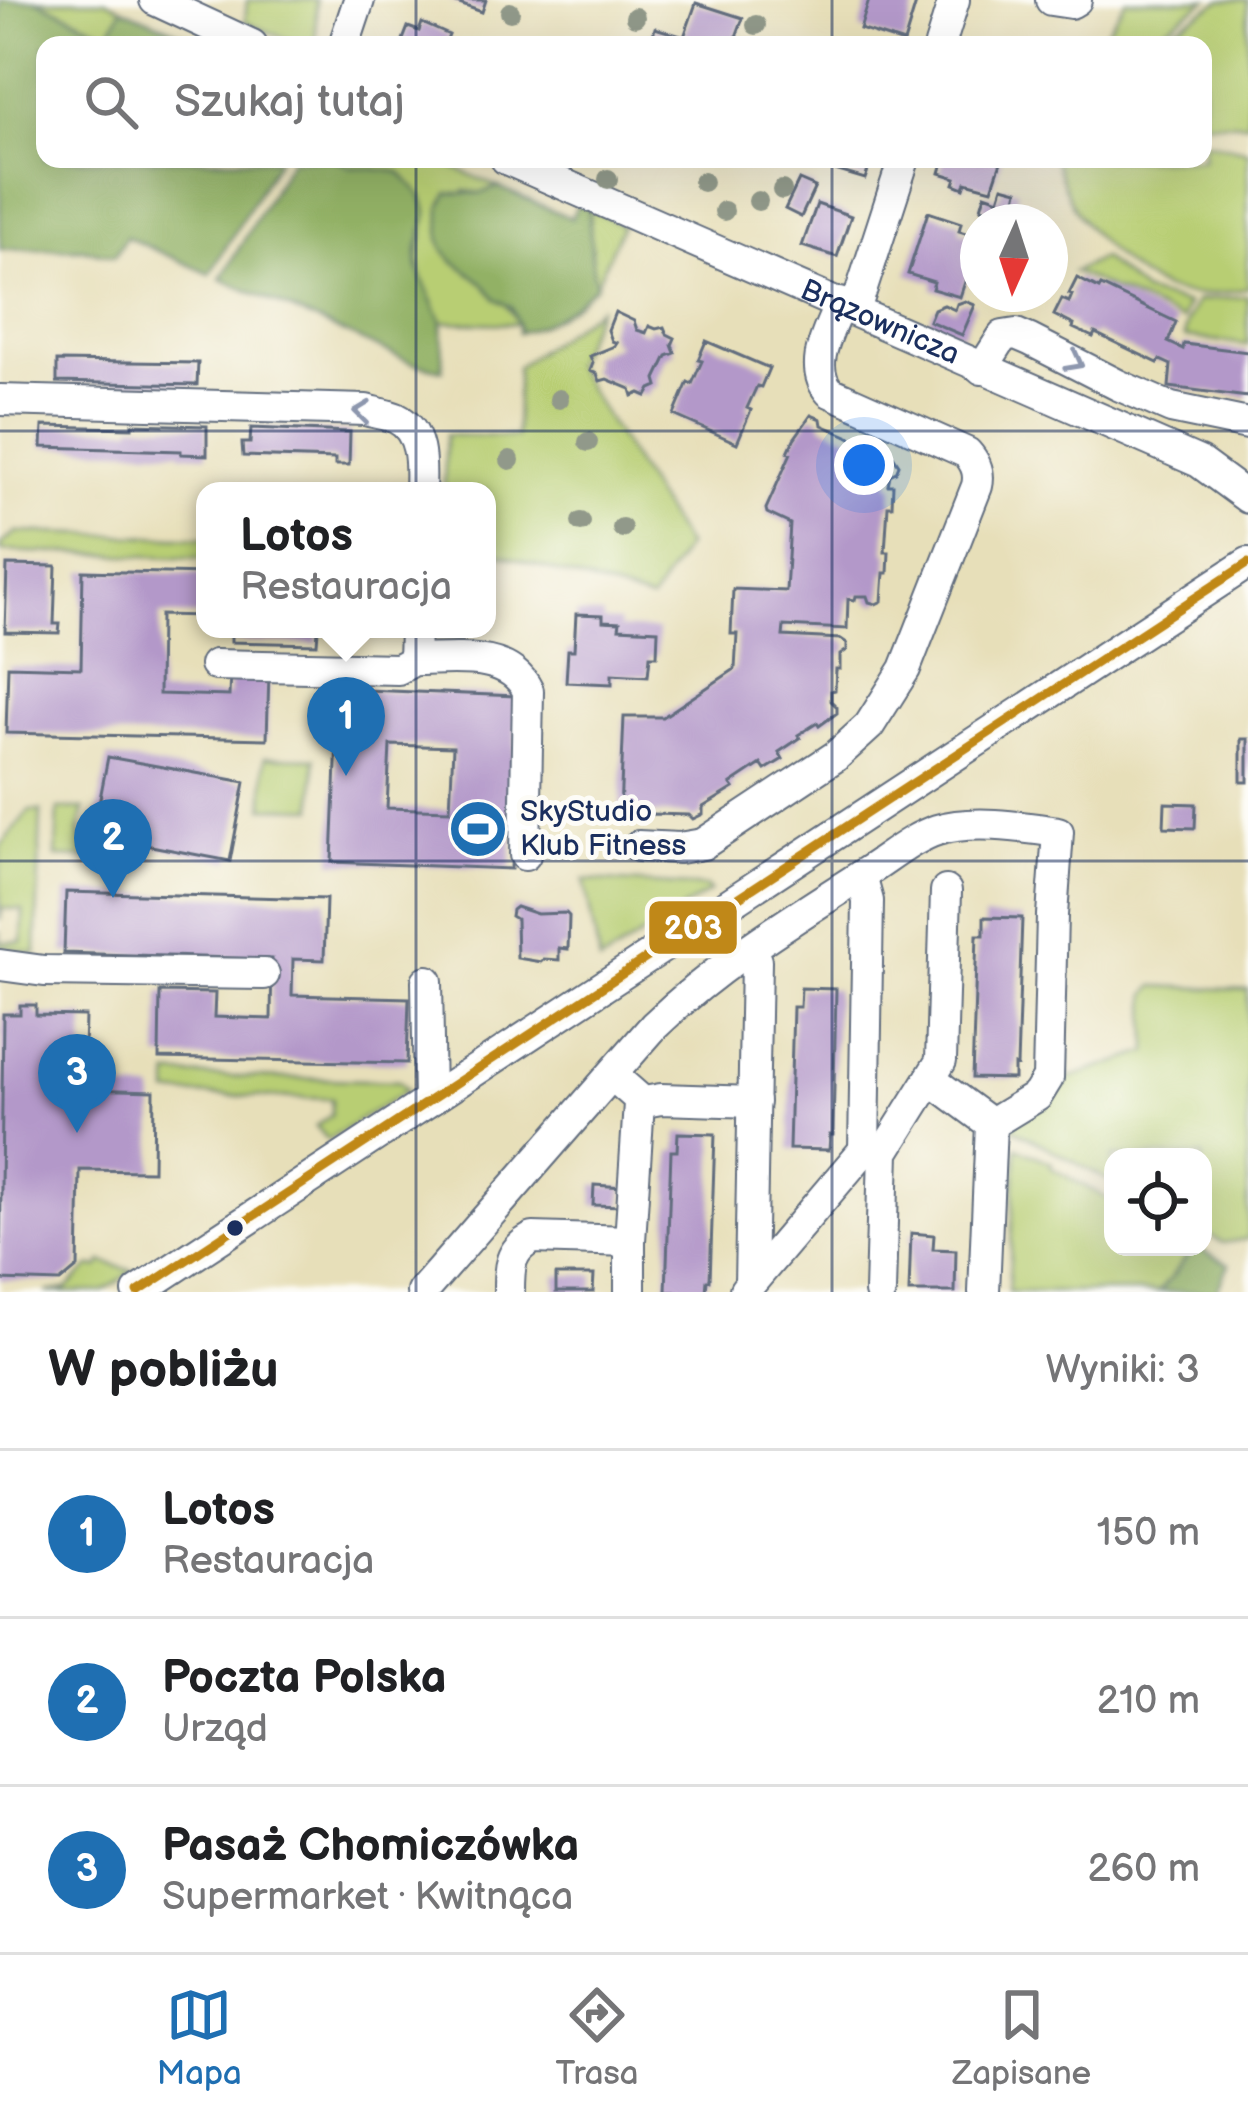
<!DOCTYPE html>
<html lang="pl">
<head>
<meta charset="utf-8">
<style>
	body { margin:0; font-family:"Balsamiq Sans",sans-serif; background:#f6f6f6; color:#202124 }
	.controls { position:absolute; right:36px; bottom:36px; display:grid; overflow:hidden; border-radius:24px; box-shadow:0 12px 48px #0002 }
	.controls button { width:108px; height:108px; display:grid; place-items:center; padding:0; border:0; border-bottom:3px solid #e0e0e0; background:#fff; color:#202124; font:60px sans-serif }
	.compass { position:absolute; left:960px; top:204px; width:108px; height:108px; border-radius:50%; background:#fff; box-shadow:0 12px 48px #0002; rotate:183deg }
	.you { position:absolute; left:864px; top:465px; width:42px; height:42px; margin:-30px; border:9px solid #fff; border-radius:50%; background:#1a73e8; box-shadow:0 0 0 18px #1a73e833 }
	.badge { display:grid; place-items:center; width:78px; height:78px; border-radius:50%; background:#1f6fb2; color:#fff; font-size:39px; font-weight:700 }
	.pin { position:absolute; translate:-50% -99px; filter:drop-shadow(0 3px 6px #0008) }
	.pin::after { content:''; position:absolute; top:63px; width:42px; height:36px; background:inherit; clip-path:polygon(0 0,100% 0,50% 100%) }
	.popup { position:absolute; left:196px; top:482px; width:300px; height:156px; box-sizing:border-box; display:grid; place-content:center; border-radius:24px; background:#fff; filter:drop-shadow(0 3px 9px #0005); font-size:39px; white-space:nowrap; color:#757577 }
	.popup b { font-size:45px; color:#202124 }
	.popup::after { content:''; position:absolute; left:50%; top:100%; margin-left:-24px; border:24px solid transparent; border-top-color:#fff }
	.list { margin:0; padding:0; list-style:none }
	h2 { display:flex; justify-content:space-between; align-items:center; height:156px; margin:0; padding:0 48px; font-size:51px }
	h2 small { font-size:39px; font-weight:400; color:#757577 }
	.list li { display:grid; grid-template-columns:78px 1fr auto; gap:36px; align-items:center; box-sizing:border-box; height:168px; padding:0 48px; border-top:3px solid #e0e0e0 }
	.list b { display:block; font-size:45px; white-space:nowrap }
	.list p { margin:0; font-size:39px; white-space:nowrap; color:#757577 }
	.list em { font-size:39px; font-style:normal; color:#757577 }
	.icon { flex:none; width:66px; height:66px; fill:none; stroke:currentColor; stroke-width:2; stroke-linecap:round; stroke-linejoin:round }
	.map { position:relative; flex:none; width:1248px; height:1292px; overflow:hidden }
	.search { position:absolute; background:#fff; box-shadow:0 12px 48px #0002; left:36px; right:36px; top:36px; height:132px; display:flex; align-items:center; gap:30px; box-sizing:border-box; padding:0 42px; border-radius:24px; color:#757577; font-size:45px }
	.sheet { height:660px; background:#fff }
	nav { display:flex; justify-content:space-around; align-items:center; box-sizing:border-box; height:168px; border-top:3px solid #e0e0e0; background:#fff; font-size:33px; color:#757577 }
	nav a { display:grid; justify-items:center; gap:6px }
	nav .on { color:#1f6fb2 }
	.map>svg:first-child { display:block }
</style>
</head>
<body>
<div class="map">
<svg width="1248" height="1292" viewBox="0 0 1248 1292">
	<rect width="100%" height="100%" fill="#fdfcf7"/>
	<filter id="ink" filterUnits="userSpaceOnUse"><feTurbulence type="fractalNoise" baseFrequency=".00833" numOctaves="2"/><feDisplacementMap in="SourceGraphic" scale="24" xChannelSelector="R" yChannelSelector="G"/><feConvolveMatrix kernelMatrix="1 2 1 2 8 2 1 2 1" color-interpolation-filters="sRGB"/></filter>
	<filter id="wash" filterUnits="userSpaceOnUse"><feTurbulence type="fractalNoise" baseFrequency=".004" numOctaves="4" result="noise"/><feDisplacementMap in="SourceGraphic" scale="48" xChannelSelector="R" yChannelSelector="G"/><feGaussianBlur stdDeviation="2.7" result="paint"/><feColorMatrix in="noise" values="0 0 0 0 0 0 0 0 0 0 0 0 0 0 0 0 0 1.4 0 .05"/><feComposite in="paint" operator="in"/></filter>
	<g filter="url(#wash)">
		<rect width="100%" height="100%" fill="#e7dfb9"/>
		<path fill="#b8ce73" stroke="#6a7e68" stroke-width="3" d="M37,0H104L122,8L110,34Z
			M247,0H316V37L311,45H300L245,22Z
			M1126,0H1207C1176,19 1137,57 1100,41Z
			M1222,0H1248V123L1203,122V45H1146Z
			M1203,141L1248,151V288C1188,303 1156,295 1112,253C1076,218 1070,206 1054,159H1203Z
			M334,159H434L498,187L481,193L465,191L451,259C474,276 508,299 518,324L442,322C426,288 410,271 424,233L400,172L349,166Z
			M589,208L622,225L596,285C589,259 592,235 589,208Z
			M1102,258L1144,293L1187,304L1182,320L1073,272Z
			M1248,296V345L1185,337L1187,322L1197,301Z
			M598,308L573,364L686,546L651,601L487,550V491H444L446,435L516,437L517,367Z
			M17,532L205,538V558L0,551V545Z
			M265,757L315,758L314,808L264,807Z
			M58,809H84L79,832L88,858L56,857Z
			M29,811H41L36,954L0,946V930L1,942H22L23,910L2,908L0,921V846Z
			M584,880L707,887L710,891L600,963Z
			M1154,986L1248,990V1239L1223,1243L1203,1232V1157H1113V1183L1009,1126L1048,1085L1148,1052L1147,994Z
			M170,1075L399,1081L407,1090L328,1140L316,1126L331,1115L332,1099L169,1094Z
			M1017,1147L1052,1163L1050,1167L1113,1202V1247H1195L1159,1292H1008Z
			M102,1262L134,1271L102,1292H46L66,1289L90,1267H99Z"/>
		<path fill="#92b165" stroke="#567062" stroke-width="3" d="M0,0H37L109,34L122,8L188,36L183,45H45V159H278L210,274L126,237L115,256L82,249L0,250Z
			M291,159H334L349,166L400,172L422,196L428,213L417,252L418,269L442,322L443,370L413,363L221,279Z
			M498,187L571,218L578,203L588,208C592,235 589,259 596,285C573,308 550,324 518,333V324L511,307L496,299L482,282L451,259L443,249L440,240L441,205L448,193H481Z
			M1195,1247L1229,1264L1216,1292H1159Z"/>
		<g id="blocks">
			<path fill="#b398c9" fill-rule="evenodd" d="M448,0H486L482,12Z
				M869,0H917L904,43L860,29Z
				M696,3L743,18L733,45H650L655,28L684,37Z
				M422,23L449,35L445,45H401L408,27L419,31Z
				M838,159H872L865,179L835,170Z
				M944,159H1002L992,189L966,182L964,188L954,184L956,178L940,173Z
				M799,180L815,187L801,217L785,209Z
				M1003,186L1018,190L1012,218L981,208L985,194L999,199Z
				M817,204L851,216L837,257L802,246Z
				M928,212L961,223L959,231L972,235L965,259L972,261L960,297L932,289L934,282L908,274Z
				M1077,278L1099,289L1101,286L1176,322L1168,342L1183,349L1184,344L1248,352V397L1169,387L1171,365L1160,360L1158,363L1095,333L1093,337L1073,328L1074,325L1054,315L1062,299L1069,302L1072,295L1069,294Z
				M965,301L975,305L962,335L929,321L934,309L944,305L955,310L957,304Z
				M615,312L634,321L637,330L646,333L649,326L656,329L664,327L667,334L675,338L672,345L675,353L667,356L656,379L658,386L651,389L647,396L640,393L633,396L631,389L607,379L600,381L597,374L590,371L593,363L590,356L615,346L617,343L612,341L608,330Z
				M706,341L769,368L761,387L757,386L747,408L751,410L737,443L674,415L688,382L692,384L702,361L698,360Z
				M57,361L198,363L197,385L57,382Z
				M811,415L821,419L822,425L893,456L899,465L896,472L890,475L888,485H893L892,506H888L885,552H889L888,573H884L882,601L876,604L869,602L867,596H856L855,600L848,599L847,629L784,626L783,636L841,639L847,643V650L840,655V669H836L835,690L831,691V701L837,707V713L819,726L817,723L798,735L800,738L779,752L783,759L765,770L761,764L731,784L734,788L703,807V814L693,819L689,815L652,814L651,816L620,812L624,717H663L735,669L737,634H731L733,589L786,591L790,524L767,513L766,509L791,453L788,452L794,439Z
				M132,424L207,426V455L181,454V451L42,447L43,426L132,428Z
				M251,428L350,432L349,465H335V459L243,456L242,443H250Z
				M7,565L56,566L54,624H60L59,633L5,632Z
				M83,571L205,574V616L160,615L159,694L229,696L230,672H269L267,739L6,733L8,666L81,668Z
				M576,614L603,615V621L620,622L619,628L658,630L657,656H650L648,676L612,674V684L566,682L568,650H574Z
				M231,629H318L317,644L231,642Z
				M339,689L517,696L511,869L332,862ZM390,745L453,747L450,810L387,808Z
				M1241,739H1248V782H1241Z
				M108,757L245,782L230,861L93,835Z
				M1165,803L1196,804L1195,828L1164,827Z
				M66,892L326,899L324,960L293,959L292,995L409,998L407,1063L159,1058L160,992L215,993L214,1017L271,1019L272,959L64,953Z
				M516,907L537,914L566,913L569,916L568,949L559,948V960L544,959L541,962L517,958L516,919L511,916L512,910Z
				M984,917L1022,918L1017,1066L1014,1065V1079L972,1078L977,935H984Z
				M801,988L836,989L833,1135H830L829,1150L789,1149L793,1007H800Z
				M20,1005H36V1015L85,1016L83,1089L154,1091L153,1171L80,1170L78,1267L60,1282L0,1280L3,1014H20Z
				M678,1133L715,1134L710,1280H707L706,1292H666L671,1151H677Z
				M594,1185L623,1187L622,1206L593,1205Z
				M911,1233L934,1235L933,1249L956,1250L955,1292H909Z
				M556,1275H594L593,1292H556Z"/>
		</g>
	</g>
	<g filter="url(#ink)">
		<use href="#blocks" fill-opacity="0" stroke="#626d7e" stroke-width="3"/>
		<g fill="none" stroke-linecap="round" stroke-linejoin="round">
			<defs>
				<g id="minor">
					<path d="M155,0L252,45"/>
					<path d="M1051,0L1071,3L1076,0"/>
					<path d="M344,45L359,0"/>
					<path d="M940,45L954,0"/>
					<path id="s1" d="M506,159L1199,462L1248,498"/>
					<path d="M855,310L904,159"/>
					<path d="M982,369L1003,336L1016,334L1030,340L1118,385L1171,408L1248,424"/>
					<path d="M0,400L366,410C375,413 387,414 396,418C423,431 421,465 420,491"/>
					<path d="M415,629L414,660C452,660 509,650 528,691L525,855"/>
					<path d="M215,665L398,669L414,660"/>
					<path d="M638,846L679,848L703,844L836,756L869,726L905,669L977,486C980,473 976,463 967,453L830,392C807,366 829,332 840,303"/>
					<path d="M861,876L868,901L864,1150"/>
					<path d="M0,965L44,971L264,974"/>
					<path d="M427,981L429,1100"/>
					<path d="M613,1076L637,1097L639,1103L630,1241V1292"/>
					<path d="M930,1079L991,1124L984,1292"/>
					<path d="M639,1103L661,1099L754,1102"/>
					<path d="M750,1284L756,961L751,948"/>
					<path d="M745,1290L864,1150L884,1152"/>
					<path d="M138,1292C507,1047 880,808 1248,563"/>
					<path d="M422,1292L654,1026C717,965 792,920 865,873C888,859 912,838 937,830C972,819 1023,827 1058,832L1052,915L1048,1078L1037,1096L991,1124"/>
					<path d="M509,1292C509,1267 509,1250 533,1238L630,1241"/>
					<path d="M880,1292L884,1152L941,1061L946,891"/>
				</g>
			</defs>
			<use href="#minor" stroke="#626d7e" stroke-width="34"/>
			<use href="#minor" stroke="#fff" stroke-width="30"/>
			<defs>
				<path id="bus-1" d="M138,1292L1248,563"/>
			</defs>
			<use href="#bus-1" stroke="#fdfcf7" stroke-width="18"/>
			<use href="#bus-1" stroke="#c08818" stroke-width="9"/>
		</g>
		<g fill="#91998a">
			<circle cx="510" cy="12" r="10"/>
			<circle cx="635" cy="17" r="10"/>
			<circle cx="756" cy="25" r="10"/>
			<circle cx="608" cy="179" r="10"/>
			<circle cx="703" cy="182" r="10"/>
			<circle cx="782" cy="190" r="10"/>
			<circle cx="758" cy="201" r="10"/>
			<circle cx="724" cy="211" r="10"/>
			<circle cx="559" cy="399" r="10"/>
			<circle cx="588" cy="442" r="10"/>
			<circle cx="510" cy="460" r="10"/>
			<circle cx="581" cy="522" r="10"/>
			<circle cx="622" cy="528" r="10"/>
		</g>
		<defs><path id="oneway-chevron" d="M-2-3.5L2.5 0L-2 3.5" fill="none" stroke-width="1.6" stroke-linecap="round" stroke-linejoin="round" transform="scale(3)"/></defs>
		<g stroke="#8d97ae">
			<use href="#oneway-chevron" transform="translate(1075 362) rotate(28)"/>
			<use href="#oneway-chevron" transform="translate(362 412) rotate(-173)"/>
		</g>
	</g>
	<path fill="none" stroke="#1b2f5e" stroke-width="3" stroke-opacity="0.55" d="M416,0V45M832,0V45M416,159V1292M832,159V1292M0,431H1248M0,861H1248"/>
	<defs>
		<symbol id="stadium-disc" viewBox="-11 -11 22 22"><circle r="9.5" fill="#1f6fb2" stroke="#fdfcf7"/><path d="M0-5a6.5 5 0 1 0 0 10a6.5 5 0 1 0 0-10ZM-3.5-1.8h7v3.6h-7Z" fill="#fff"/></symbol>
	</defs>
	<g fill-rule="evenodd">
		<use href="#stadium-disc" x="445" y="796" width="66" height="66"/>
	</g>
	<circle fill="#1b2f5e" stroke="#fdfcf7" stroke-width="4.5" cx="235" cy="1228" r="10"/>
	<g text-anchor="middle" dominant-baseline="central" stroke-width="10" stroke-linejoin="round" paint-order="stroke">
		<g font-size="30" fill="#1b2f5e" stroke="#fdfcf7">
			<text stroke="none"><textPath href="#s1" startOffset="408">Brązownicza</textPath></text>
		</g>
		<g font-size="30" fill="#1b2f5e" stroke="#fdfcf7" text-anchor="start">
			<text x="520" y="812">SkyStudio<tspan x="520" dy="34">Klub Fitness</tspan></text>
		</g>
	</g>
	<rect stroke="#fdfcf7" stroke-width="4.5" x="647" y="899" width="92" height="57" rx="12" fill="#c08818"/>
	<g font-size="33" text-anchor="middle" font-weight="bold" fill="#fff">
		<text x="693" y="939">203</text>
	</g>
</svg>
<div class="controls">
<button><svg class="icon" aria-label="locate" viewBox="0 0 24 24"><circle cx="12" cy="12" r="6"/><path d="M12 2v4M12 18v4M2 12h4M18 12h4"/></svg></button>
</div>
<svg class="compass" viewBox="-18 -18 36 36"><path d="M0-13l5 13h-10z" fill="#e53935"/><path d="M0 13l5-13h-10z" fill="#757577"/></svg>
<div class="you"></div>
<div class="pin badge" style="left:346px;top:776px">1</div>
<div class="popup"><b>Lotos</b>Restauracja</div>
<div class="pin badge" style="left:113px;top:898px">2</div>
<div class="pin badge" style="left:77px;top:1133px">3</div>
<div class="search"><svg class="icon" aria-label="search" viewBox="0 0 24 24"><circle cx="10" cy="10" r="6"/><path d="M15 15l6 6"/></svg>Szukaj tutaj</div>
</div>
<section class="sheet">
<h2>W pobliżu<small>Wyniki: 3</small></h2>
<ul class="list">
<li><span class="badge">1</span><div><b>Lotos</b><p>Restauracja</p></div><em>150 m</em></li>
<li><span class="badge">2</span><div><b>Poczta Polska</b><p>Urząd</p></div><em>210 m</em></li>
<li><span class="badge">3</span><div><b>Pasaż Chomiczówka</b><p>Supermarket · Kwitnąca</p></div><em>260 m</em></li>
</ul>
</section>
<nav>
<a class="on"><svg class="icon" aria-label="map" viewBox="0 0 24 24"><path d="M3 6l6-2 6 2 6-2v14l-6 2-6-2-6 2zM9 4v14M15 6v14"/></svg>Mapa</a>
<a><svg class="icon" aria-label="directions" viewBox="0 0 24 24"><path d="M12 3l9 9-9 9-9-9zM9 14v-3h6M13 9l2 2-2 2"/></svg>Trasa</a>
<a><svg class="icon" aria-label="saved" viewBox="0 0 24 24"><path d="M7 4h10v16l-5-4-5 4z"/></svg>Zapisane</a>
</nav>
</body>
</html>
